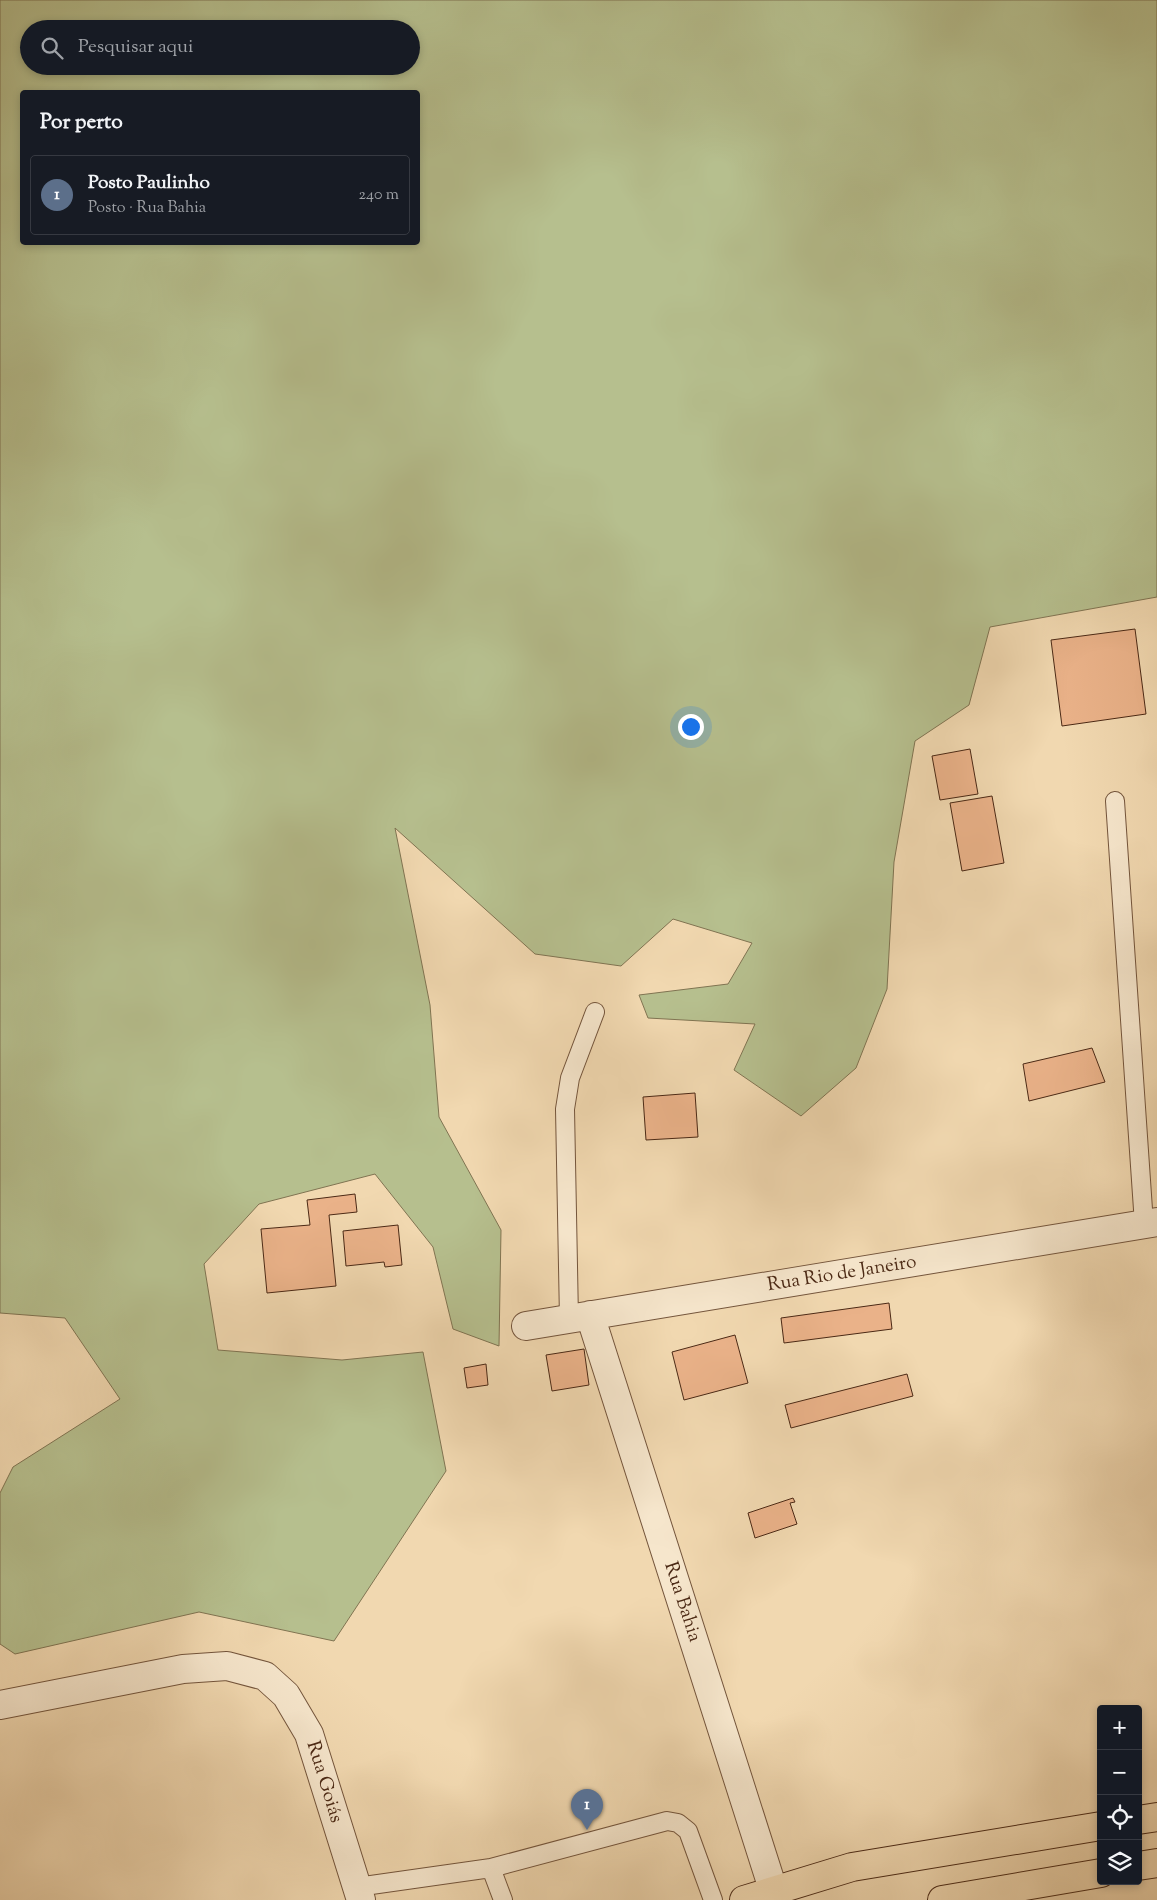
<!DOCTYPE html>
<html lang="pt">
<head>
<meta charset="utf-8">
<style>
	body { margin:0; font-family:"Sorts Mill Goudy",serif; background:#20242c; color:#f1f3f6 }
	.controls { position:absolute; right:15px; bottom:15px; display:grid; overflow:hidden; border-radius:5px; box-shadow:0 2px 8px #0003 }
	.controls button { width:45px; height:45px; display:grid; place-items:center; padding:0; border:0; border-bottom:1px solid #363941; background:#171b24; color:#f1f3f6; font:25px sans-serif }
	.you { position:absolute; left:690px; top:726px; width:18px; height:18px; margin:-12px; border:4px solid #fff; border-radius:50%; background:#1a73e8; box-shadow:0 0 0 8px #1a73e833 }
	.badge { display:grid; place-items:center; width:32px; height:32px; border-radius:50%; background:#d93025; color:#fff; font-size:16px; font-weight:700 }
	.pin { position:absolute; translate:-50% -41px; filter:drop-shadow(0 1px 2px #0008) }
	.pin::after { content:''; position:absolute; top:26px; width:18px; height:15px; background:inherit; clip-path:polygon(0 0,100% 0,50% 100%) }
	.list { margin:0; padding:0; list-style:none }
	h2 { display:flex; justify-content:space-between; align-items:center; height:65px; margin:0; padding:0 20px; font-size:21px }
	h2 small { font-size:16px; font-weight:400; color:#9ea1a6 }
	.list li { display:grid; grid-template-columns:32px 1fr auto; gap:15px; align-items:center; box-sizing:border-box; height:80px; margin:0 10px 10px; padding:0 10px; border:1px solid #363941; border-radius:5px }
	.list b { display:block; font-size:19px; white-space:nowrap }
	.list p { margin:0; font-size:16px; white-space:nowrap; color:#9ea1a6 }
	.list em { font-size:16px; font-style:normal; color:#9ea1a6 }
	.icon { flex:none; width:28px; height:28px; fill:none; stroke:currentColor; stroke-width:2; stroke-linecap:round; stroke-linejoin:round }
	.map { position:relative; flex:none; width:1157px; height:1900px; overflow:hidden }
	.search { position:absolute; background:#171b24; box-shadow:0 2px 8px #0003; left:20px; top:20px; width:400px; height:55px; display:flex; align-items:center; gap:12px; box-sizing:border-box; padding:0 18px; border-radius:28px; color:#9ea1a6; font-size:19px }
	.panel { position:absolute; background:#171b24; box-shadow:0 2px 8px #0003; left:20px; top:90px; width:400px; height:155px; border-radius:5px }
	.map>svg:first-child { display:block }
</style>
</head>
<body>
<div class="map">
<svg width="1157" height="1900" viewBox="0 0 1157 1900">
	<rect width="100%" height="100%" fill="#f1d8b0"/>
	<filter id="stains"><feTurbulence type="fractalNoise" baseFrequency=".004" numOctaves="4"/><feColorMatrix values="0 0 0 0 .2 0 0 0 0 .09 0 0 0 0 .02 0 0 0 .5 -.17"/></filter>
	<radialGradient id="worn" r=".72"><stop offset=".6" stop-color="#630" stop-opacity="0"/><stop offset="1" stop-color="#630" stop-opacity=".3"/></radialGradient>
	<path fill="#b6bf8e" stroke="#807452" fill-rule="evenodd" d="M0,0H1157V597L990,627L969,705L915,741L894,862L887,989L856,1068L801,1116L734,1070L755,1024L648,1018L639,995L728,984L752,943L673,919L621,966L535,954L395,828L430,1005L439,1117L501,1230L499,1346L453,1329L433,1247L375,1174L259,1204L204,1264L218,1350L342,1360L423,1352L446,1471L334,1641L199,1612L15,1654L0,1644V1493L13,1467L120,1399L65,1318L0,1313ZM29,29H411V66H29ZM22,92H418V242H22Z"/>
	<path fill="#eab289" stroke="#4b2915" d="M1135,629L1146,714L1062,726L1051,640Z
		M970,749L978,794L940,800L932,756Z
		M992,796L1004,863L962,871L950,803Z
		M1092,1048L1105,1082L1029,1101L1023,1064Z
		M695,1093L698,1137L646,1140L643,1097Z
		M355,1194L357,1212L329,1215L336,1286L267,1293L261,1229L310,1225L307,1200Z
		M398,1225L402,1265L385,1267L384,1262L346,1266L343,1231Z
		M889,1303L892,1329L784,1343L781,1318Z
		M735,1335L748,1383L684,1400L672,1352Z
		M584,1349L589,1385L552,1391L546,1355Z
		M486,1364L488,1385L467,1388L464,1368Z
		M907,1374L913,1396L791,1428L785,1405Z
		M793,1498L795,1502L790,1503L797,1524L755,1538L748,1513Z"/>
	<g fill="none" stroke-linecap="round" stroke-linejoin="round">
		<defs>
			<path id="lane" d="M1115,801L1144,1224
				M569,1319L565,1109L570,1078L595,1012
				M357,1887L491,1868
				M503,1900L491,1868L667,1821L678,1823L688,1831L713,1900"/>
			<path id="street" d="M590,1315L773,1889
				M526,1326L1157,1222
				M0,1705L183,1669L227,1666L265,1676L286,1695L309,1734L361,1900"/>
			<path id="primary" d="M1138,1820L1157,1817
				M1138,1866L1157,1863
				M744,1900L852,1867L1101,1826
				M942,1900L1101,1873"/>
		</defs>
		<use href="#lane" stroke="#74553c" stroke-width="20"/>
		<use href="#street" stroke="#74553c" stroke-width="30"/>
		<use href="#primary" stroke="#4b2915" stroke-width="30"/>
		<use href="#lane" stroke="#f6e6cc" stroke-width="18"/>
		<use href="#street" stroke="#f6e6cc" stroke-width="28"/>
		<use href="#primary" stroke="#f1d8b0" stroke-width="28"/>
	</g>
	<g text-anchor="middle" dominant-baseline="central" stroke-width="4" stroke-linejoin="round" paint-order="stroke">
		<g font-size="19" fill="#4b2915" stroke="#f6e6cc">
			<text transform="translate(842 1274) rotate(-9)">Rua Rio de Janeiro</text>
			<text transform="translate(682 1602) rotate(72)">Rua Bahia</text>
			<text transform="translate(324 1782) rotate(73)">Rua Goiás</text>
		</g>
	</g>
	<rect width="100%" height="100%" filter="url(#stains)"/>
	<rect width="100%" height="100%" fill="url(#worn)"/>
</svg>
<div class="controls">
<button>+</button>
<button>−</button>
<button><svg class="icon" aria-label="locate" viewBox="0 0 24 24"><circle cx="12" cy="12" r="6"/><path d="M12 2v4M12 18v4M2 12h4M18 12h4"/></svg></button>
<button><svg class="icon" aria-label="layers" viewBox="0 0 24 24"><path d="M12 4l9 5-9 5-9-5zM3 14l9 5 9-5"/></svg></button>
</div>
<div class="you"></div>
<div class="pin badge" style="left:587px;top:1830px;background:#5c6f8a">1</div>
<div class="search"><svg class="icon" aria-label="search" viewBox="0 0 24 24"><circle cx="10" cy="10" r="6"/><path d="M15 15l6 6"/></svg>Pesquisar aqui</div>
<section class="panel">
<h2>Por perto<small></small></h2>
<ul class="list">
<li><span class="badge" style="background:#5c6f8a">1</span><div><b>Posto Paulinho</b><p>Posto · Rua Bahia</p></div><em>240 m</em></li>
</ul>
</section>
</div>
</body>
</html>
